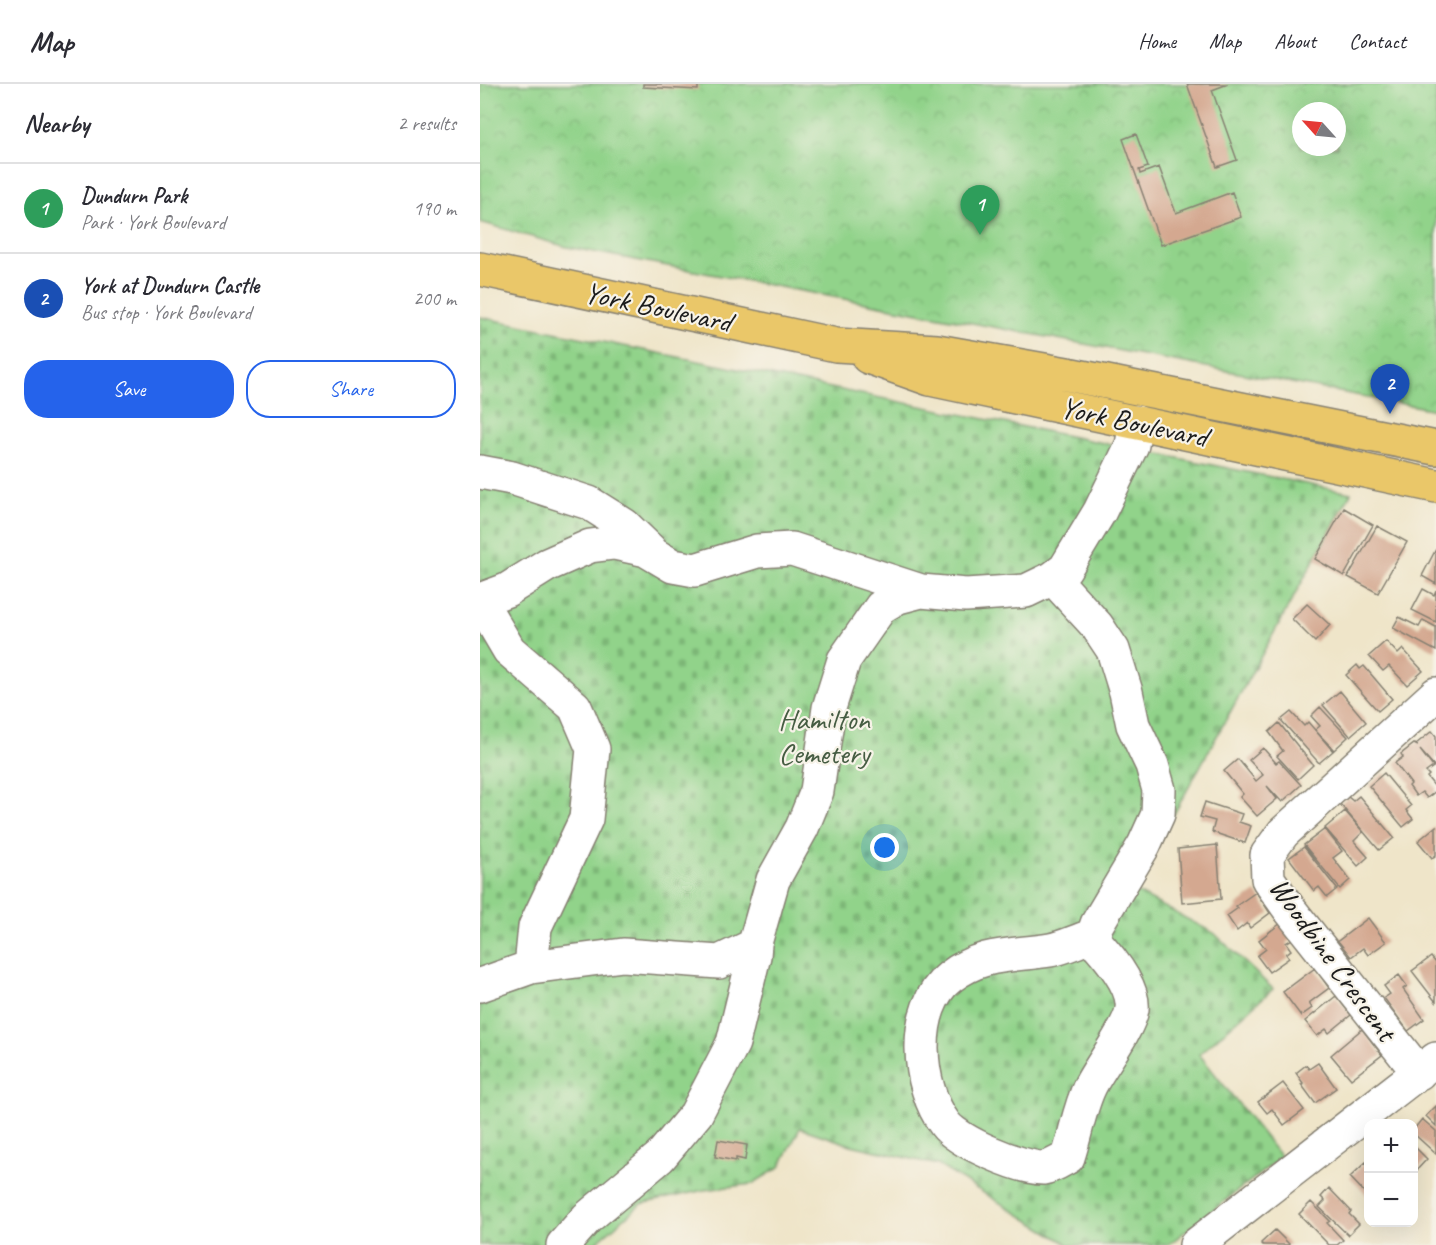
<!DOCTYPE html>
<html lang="en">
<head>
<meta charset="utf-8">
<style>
	body { margin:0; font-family:Caveat,sans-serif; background:#f7f7f7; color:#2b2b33 }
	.controls { position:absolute; right:18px; bottom:18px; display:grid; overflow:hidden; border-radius:12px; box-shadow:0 6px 24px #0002 }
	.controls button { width:54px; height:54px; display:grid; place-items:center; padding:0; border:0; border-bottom:2px solid #e1e1e2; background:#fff; color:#2b2b33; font:30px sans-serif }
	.compass { position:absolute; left:812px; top:18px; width:54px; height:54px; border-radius:50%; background:#fff; box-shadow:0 6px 24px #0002; rotate:297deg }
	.you { position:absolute; left:405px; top:764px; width:21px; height:21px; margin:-15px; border:4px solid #fff; border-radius:50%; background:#1a73e8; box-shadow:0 0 0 9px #1a73e833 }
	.badge { display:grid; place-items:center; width:39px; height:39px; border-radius:50%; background:#2563eb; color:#fff; font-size:20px; font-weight:700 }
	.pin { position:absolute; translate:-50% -50px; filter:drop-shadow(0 2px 3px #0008) }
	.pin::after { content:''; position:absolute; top:32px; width:21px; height:18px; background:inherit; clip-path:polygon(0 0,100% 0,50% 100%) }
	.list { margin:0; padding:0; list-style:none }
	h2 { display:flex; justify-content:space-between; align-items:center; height:78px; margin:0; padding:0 24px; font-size:26px }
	h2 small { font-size:20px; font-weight:400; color:#7c7c81 }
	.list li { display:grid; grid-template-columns:39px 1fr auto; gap:18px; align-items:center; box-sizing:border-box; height:90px; padding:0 24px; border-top:2px solid #e1e1e2 }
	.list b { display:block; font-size:22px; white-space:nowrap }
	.list p { margin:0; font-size:20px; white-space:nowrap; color:#7c7c81 }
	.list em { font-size:20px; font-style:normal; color:#7c7c81 }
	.actions { display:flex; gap:12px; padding:18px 24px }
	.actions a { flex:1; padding:14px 0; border:2px solid #2563eb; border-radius:24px; text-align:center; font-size:21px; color:#2563eb }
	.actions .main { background:#2563eb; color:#fff }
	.map { position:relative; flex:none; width:956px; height:1161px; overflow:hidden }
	header { display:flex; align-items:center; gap:36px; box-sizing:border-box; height:84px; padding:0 30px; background:#fff; border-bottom:2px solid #e1e1e2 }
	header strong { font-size:28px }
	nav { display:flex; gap:33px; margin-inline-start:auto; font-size:21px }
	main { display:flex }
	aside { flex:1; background:#fff }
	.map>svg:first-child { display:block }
</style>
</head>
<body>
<header>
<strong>Map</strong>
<nav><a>Home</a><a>Map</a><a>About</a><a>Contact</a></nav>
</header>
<main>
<aside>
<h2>Nearby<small>2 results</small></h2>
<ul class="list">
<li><span class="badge" style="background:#2e9e5b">1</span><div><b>Dundurn Park</b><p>Park · York Boulevard</p></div><em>190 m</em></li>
<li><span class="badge" style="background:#1a4fb4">2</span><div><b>York at Dundurn Castle</b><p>Bus stop · York Boulevard</p></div><em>200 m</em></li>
</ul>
<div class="actions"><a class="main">Save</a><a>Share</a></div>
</aside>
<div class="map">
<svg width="956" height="1161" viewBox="0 0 956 1161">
	<defs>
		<pattern id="cemetery-stones" width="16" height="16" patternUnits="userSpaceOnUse" patternTransform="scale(1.5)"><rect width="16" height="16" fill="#91d38a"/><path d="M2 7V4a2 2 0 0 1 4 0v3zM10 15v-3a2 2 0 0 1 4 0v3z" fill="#7cb576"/></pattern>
		<pattern id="park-crowns" width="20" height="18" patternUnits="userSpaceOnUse" patternTransform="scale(1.5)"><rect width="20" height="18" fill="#91d38a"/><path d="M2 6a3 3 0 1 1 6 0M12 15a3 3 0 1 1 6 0" fill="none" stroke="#7cb576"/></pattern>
	</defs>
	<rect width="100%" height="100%" fill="#f7f3e8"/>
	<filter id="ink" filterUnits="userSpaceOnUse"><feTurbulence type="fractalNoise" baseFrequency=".0167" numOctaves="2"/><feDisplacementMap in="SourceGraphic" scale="12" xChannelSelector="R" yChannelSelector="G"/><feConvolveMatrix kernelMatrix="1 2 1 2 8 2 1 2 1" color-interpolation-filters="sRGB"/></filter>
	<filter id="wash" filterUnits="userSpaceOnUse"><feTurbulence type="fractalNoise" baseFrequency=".008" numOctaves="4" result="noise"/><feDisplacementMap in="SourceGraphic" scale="24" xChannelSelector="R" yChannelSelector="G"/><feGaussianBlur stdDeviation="1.35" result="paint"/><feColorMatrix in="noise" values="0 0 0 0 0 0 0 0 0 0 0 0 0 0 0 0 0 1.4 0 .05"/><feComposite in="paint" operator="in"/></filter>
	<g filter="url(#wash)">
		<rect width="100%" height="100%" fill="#efe5c9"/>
		<path fill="url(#cemetery-stones)" stroke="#567853" stroke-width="1.5" d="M0,233L871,409L652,806L734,849L793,905L719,970L801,1073L688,1161H589L458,1081L371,1061L320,1044L300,1083L272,1100L224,1106L161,1120L113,1161H0Z"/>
		<path fill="url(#park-crowns)" stroke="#567853" stroke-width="1.5" fill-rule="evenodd" d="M0,0H956V326L87,163L0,138ZM821,27H857V63H821Z"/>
		<g id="blocks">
			<path fill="#d4a890" d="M163,0H218V6L163,3Z
				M707,0H748L732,6L757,76L737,83Z
				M656,50L668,83L659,86L660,90L679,83L696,129L752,108L761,133L681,161L643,55Z
				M864,424L893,441L864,492L835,475Z
				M897,442L927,458L898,509L868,493Z
				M956,465V500L942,492Z
				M943,505L954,511L956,506V538L932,526Z
				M827,520L850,541L835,558L812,535Z
				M919,533L939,543L943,536L956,543V567L913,544Z
				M906,557L918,570L923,565L943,587L927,601L909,582L903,587L889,572Z
				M877,581L880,585L884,582L912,615L898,627L866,591Z
				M860,607L886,638L870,652L843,621Z
				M840,623L868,653L854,666L835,646L840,642L831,632Z
				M811,628L824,642L828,638L853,667L839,679L801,636Z
				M799,639L833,681L818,695L797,672L803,667L789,648Z
				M952,647L956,652V684L940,666L953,683L946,688L949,691L947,693L956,704V707L947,714L942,708L936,712L929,702L931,700L915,679L923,673L921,670L934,660L938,662L936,660Z
				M783,664L796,679L799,677L821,701L802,718L787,702L797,715L777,732L760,713L763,710L744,687L758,675L776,697L783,691L769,676Z
				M904,689L931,722L926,726L933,735L923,743L889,702Z
				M879,712L914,754L899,766L860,720L868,713L873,717Z
				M725,718L762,730L759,738L771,742L765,759L732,748L735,737L720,733Z
				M865,727L883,748L874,757L888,773L878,782L845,744Z
				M956,742V771L952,774L938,757Z
				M845,745L862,767L853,774L870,796L860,805L824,761Z
				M737,761L741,815L702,819L698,765Z
				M824,763L857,805L847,813L839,803L834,807L809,774Z
				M776,808L790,829L770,844L767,839L757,847L747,832L758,824L756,822Z
				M888,834L906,858L888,871L883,864L871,873L858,857Z
				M801,839L812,855L806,859L811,866L806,870L809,874L789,888L777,872L786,865L779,856Z
				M951,873L956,879V918L932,887Z
				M835,884L849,904L829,919L832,924L821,932L803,908Z
				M919,891L927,902L923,905L944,935L928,947L904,914L910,910L904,902Z
				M856,912L871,931L849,949L846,945L837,952L825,937Z
				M882,945L902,971L871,995L851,971Z
				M838,979L856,1004L835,1019L821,1000L823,999L816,989L826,981L829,985Z
				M803,999L824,1026L804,1041L792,1025L787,1029L778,1018Z
				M956,1022V1042L946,1032Z
				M942,1035L956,1047V1070L934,1050V1045Z
				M238,1056L267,1061L265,1076L256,1074V1077L235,1073Z
				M934,1062L947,1075L934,1089Z
				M886,1078L888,1081V1112L870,1093Z
				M849,1104L871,1127L869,1130L879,1140L868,1151L839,1123L845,1117L841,1113Z
				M831,1118L850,1137L847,1139L863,1156L857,1161H849L819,1130Z
				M795,1146L810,1161H783L781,1159Z"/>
		</g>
	</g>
	<g filter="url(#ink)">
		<use href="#blocks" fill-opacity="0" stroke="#868072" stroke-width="1.5"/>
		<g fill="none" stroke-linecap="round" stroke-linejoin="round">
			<defs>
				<path id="minor" d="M0,388L32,394L109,419L144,441L170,466
					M573,494L617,542L633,566L646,608L653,641L672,681L679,706L678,730L664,761L617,840L612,854
					M0,516L27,506L67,481L110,462L134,459L166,466L193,482L215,486L277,467L312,465L441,507L486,511L546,507L573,494L585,485L620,427L652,361L656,338
					M0,517L29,566L95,623L113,665L106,735L55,843L51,883
					M609,853L612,854C627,870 655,902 652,925C649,945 620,982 610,1002C599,1025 596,1049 588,1073C581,1077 572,1083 563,1084C541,1084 478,1058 465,1040C437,1003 430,924 470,893C502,868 533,872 570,866C583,864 596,857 609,853Z
					M0,901L51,883L143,871L239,878L275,861
					M939,989L810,826L788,795L787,771L803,749L956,610
					M83,1161L107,1134L180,1073L216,1030L253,959L274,872L275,859L293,796L322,744L337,707L349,624L364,576L401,523L418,513L441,507
					M716,1161L956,975"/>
				<path id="major" d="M0,185L356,261L457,267L587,290L956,364
					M388,273L450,295L956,402"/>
			</defs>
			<use href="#minor" stroke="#868072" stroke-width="36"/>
			<use href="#major" stroke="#868072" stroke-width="36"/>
			<use href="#minor" stroke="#fff" stroke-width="33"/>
			<use href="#major" stroke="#eac769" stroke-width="33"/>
		</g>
	</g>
	<g text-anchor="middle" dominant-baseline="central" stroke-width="4.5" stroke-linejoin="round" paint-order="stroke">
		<g font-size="30" fill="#1c1c1c" stroke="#f7f3e8">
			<text transform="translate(178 223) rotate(12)">York Boulevard</text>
			<text transform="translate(654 338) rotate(12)">York Boulevard</text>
			<text transform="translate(853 875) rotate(54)">Woodbine Crescent</text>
		</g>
		<g font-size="30" fill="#455c42" stroke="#f7f3e8">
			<text x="344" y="635">Hamilton<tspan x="344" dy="34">Cemetery</tspan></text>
		</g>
	</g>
</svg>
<div class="controls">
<button>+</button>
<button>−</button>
</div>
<svg class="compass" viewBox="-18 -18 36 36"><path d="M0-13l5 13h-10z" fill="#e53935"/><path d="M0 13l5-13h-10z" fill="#7c7c81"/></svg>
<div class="you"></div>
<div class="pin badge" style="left:500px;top:151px;background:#2e9e5b">1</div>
<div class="pin badge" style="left:910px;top:330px;background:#1a4fb4">2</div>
</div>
</main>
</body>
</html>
